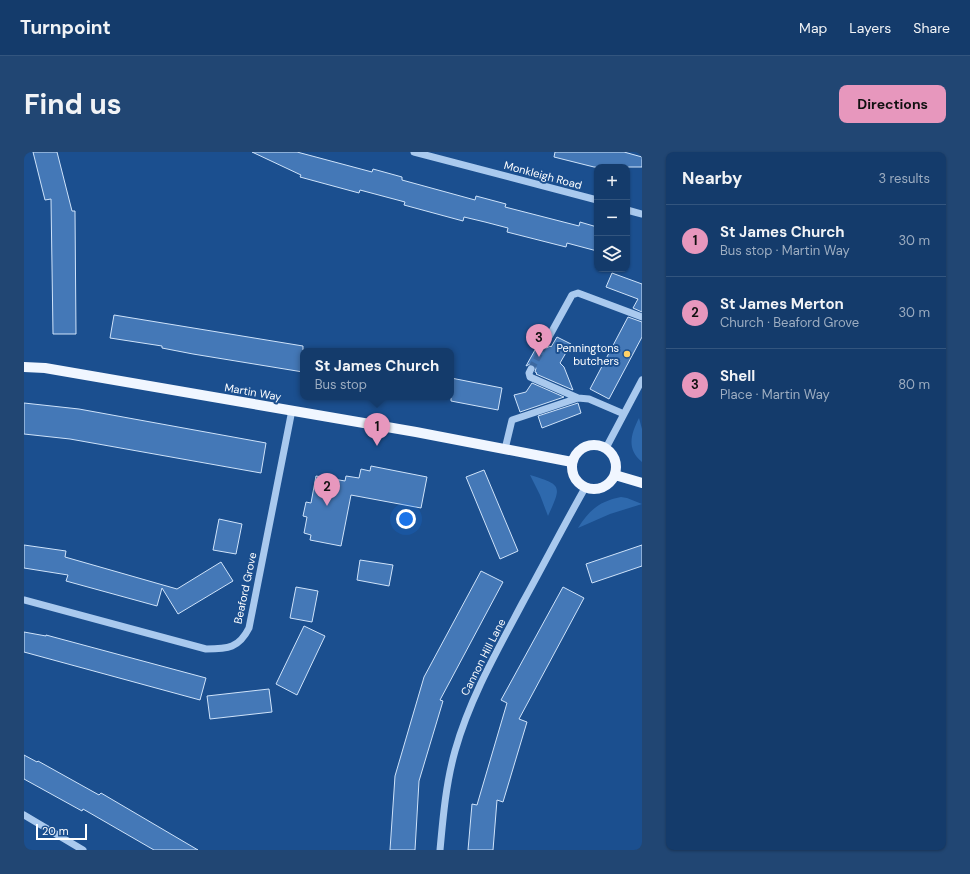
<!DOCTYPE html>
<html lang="en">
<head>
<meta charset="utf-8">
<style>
	body { margin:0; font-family:"DM Sans",sans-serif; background:#214673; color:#f1f3f6 }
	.controls { position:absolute; right:12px; top:12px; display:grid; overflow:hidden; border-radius:8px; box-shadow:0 1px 3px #0004 }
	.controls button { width:36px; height:36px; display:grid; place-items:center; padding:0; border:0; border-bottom:1px solid #33557e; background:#143b6b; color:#f1f3f6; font:20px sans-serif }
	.scale { position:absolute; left:12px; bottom:10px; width:51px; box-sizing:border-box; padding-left:4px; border:2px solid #fff; border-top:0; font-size:11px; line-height:14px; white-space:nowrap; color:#fff; -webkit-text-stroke:3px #1b4f8f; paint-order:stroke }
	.you { position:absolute; left:382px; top:367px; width:14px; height:14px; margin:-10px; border:3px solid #fff; border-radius:50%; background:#1a73e8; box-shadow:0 0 0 6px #1a73e833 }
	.badge { display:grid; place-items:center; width:26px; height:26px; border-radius:50%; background:#e797bd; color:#111; font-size:13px; font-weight:700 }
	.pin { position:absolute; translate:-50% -33px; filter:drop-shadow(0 1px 2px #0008) }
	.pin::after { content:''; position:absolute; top:21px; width:14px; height:12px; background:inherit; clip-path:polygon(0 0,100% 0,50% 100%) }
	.popup { position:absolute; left:276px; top:196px; width:154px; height:52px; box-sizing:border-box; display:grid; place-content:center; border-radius:8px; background:#143b6b; filter:drop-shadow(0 1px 3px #0005); font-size:13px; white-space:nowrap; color:#9dadc1 }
	.popup b { font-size:15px; color:#f1f3f6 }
	.popup::after { content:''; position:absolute; left:50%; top:100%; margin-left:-8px; border:8px solid transparent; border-top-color:#143b6b }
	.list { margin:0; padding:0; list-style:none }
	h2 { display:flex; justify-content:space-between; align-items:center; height:52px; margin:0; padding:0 16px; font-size:17px }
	h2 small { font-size:13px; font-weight:400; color:#9dadc1 }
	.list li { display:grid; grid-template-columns:26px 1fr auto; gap:12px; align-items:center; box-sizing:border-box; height:72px; padding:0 16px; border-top:1px solid #33557e }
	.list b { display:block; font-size:15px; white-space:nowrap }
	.list p { margin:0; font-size:13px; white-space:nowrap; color:#9dadc1 }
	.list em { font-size:13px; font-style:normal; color:#9dadc1 }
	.icon { flex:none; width:22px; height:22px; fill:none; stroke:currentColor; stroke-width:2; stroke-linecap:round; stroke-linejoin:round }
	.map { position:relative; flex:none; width:618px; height:698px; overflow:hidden; border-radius:8px }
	header { display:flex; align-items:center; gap:24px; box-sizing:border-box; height:56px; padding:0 20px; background:#143b6b; border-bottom:1px solid #33557e }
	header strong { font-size:19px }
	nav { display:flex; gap:22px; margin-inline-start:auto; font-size:14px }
	.intro { display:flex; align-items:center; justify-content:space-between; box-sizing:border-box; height:96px; padding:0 24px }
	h1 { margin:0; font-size:28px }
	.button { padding:10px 18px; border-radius:8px; background:#e797bd; color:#111; font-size:14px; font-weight:700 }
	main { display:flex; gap:24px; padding:0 24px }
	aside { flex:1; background:#143b6b; border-radius:8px; box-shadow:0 1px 3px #0004 }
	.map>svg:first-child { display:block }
</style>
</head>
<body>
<header>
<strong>Turnpoint</strong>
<nav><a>Map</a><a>Layers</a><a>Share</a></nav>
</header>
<div class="intro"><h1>Find us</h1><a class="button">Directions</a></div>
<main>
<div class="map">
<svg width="618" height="698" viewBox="0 0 618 698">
	<rect width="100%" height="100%" fill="#1b4f8f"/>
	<path fill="#2e69ad" d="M615,266L618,277V310C602,297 607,282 615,266Z
		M506,323C538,333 538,333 524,364L516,343Z
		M597,345L603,346L618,352L586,362L554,376C565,358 576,349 597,345Z"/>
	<path fill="#4478b7" stroke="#cfe3fa" d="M9,0H33L48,59H51L52,182H29L27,47L21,48Z
		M228,0H273L348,20L349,17L378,25V28L451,48L452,44L482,52L481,55L555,74L556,70L573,75V99L543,91L542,95L483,80L484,76L461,70L440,65L439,69L380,53L381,50L336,38L335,41L276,25L277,23Z
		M531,0H600L618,5V15H570L530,5Z
		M588,121L618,132V160L609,156L614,147L582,135Z
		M90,163L279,194V220L169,202L138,196V194L86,186Z
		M604,165L618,170V185L585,247L566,237Z
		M533,185L547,192L536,211L540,215L549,238L512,222L513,221L511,220L512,216L510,213L506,212L502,214L516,189L517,195L521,197L526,194L527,195Z
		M427,226L478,236L474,258L427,249Z
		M508,231L540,245L496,260L490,243L502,240Z
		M0,251L55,257L242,291L237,321L46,287L0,282Z
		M554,251L557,261L518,276L514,264Z
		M347,314L403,325L397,356L327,343L317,394L286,388L287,383L280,381L283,365L279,364L282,350L287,351L292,324L321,329L322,324L335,326L337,317L346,319Z
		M460,318L494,399L476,407L442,325Z
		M195,367L218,372L212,402L189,398Z
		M0,393L42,399L41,405L153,437L197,410L209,429L154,462L138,436L133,454L42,429L44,423L0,416Z
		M618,393V414L568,431L562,412Z
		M336,408L369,413L365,434L333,428Z
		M457,419L479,430L416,548L419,549L395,629L391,698H366L371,624L400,525Z
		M272,435L294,439L288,470L266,466Z
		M539,435L560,446L495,567L503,570L479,650L473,648L469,698H444L448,652L453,653L483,551L477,548Z
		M280,474L301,484L273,543L252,532Z
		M0,480L22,484V483L182,526L176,548L0,500Z
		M245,537L248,560L186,567L183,544Z
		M0,603L13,610L14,609L75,643L77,641L174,698H130L59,657L58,659L0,627Z"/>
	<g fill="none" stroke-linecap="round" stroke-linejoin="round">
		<path stroke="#3d69a0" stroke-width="7" stroke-dasharray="7 3.5" stroke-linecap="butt" d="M507,217L521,192"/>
		<path stroke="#a9c9ee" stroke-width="7" d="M390,0L573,48
			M603,58L618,62
			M521,192L548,143L554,141L618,165
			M507,217L505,221L506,225L554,246
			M582,296L618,228
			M481,297L488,268L554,246L565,247L600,262
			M0,448L182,497C204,497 215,496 225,476L268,258
			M0,663L59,698
			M416,698C419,665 422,631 431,599C446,546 473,499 499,450C520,412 540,373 561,336"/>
		<path stroke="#f0f6ff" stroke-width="10" d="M0,215L21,216L392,280L548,310
			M548 315a22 22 0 1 1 44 0a22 22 0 1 1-44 0Z
			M591,323L618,331"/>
	</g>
	<circle fill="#ffd166" stroke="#1b4f8f" stroke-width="1.5" cx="603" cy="202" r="4"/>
	<g text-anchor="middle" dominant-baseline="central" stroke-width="4" stroke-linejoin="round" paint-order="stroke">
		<g font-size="11" fill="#fff" stroke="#1b4f8f">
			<text transform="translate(519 23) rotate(15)">Monkleigh Road</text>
			<text transform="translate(229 240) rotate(10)">Martin Way</text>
			<text transform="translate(221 436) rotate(-78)">Beaford Grove</text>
			<text transform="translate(459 505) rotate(-63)">Cannon Hill Lane</text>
		</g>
		<g font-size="11" fill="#fff" stroke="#1b4f8f" text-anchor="end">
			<text x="595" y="196">Penningtons<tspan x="595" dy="13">butchers</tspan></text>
		</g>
	</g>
</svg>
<div class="controls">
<button>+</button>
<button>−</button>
<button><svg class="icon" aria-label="layers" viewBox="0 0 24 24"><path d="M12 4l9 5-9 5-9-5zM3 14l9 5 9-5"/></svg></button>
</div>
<div class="scale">20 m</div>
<div class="you"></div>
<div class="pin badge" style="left:353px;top:294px">1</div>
<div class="popup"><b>St James Church</b>Bus stop</div>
<div class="pin badge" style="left:303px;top:354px">2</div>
<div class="pin badge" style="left:515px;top:205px">3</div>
</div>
<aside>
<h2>Nearby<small>3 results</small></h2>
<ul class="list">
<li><span class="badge">1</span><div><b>St James Church</b><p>Bus stop · Martin Way</p></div><em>30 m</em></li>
<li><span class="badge">2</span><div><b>St James Merton</b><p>Church · Beaford Grove</p></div><em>30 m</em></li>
<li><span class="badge">3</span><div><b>Shell</b><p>Place · Martin Way</p></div><em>80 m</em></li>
</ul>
</aside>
</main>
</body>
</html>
